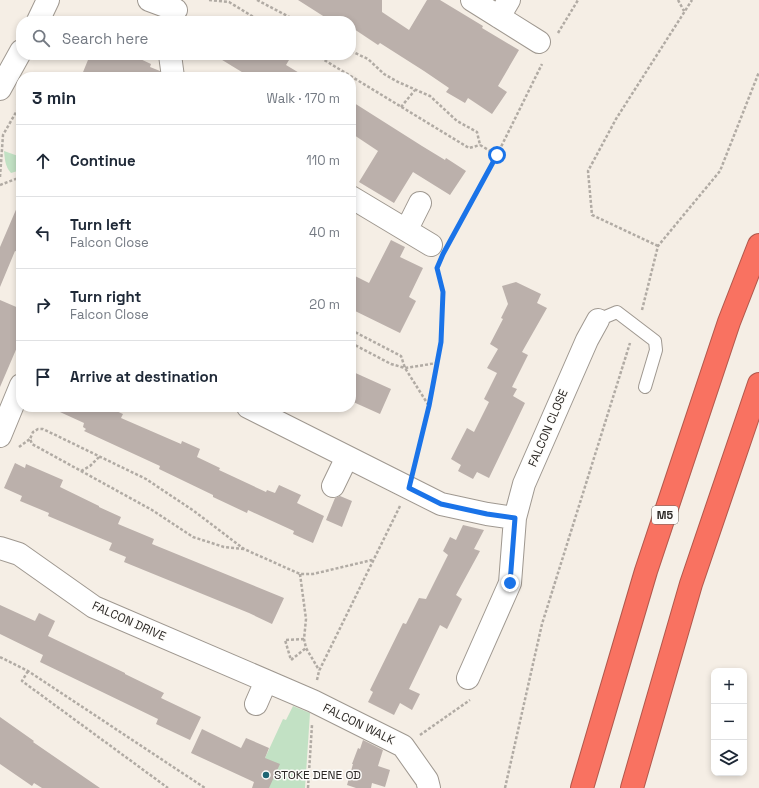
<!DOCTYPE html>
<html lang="en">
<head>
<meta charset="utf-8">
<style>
	body { margin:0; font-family:"Space Grotesk",sans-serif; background:#f2f2f3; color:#1f2937 }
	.controls { position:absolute; right:12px; bottom:12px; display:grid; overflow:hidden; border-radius:8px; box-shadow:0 2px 6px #0003 }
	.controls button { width:36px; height:36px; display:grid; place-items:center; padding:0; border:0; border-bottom:1px solid #e0e1e3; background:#fff; color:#1f2937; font:20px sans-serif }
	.stop { position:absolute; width:12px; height:12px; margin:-9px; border:3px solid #1a73e8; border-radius:50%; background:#fff }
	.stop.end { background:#1a73e8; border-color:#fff; box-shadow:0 1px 4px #0008 }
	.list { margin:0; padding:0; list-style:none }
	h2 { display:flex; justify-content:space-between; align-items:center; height:52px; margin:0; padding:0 16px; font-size:17px }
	h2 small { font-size:13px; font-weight:400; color:#747a83 }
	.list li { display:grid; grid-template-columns:26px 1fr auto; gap:12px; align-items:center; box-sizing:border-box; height:72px; padding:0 16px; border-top:1px solid #e0e1e3 }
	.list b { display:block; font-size:15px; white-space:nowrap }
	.list p { margin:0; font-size:13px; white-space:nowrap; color:#747a83 }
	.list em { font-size:13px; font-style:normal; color:#747a83 }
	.icon { flex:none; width:22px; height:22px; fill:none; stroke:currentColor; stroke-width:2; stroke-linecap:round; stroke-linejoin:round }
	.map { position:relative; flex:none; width:759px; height:788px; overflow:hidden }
	.search { position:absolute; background:#fff; box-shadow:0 2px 6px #0003; left:16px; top:16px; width:340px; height:44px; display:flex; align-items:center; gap:10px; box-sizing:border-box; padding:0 14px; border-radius:16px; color:#747a83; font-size:15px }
	.panel { position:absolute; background:#fff; box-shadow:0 2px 6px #0003; left:16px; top:72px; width:340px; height:340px; border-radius:16px }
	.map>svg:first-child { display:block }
</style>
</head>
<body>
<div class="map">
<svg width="759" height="788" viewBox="0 0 759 788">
	<rect width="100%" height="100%" fill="#f5eee5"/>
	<path fill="#c2e1c4" d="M4,151L21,157V170L11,173C5,166 5,160 4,151Z
		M293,706L310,713L305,788H269L265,758L283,719L286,720Z"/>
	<path fill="#bbb0ab" d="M298,0H382V12L409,30L427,0H440L483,26L482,28L519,50L498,86L507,92L492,114L468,98L465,103L446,92L449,88L424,71L380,43L378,45L351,27V21H331Z
		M90,55H122L134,60L136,57L151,64L150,67L160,71V77H81Z
		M214,55H292L286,65L306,77H250Z
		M351,101L422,146L445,160L446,158L466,171L450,195L413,172L394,203L359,182L378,151L351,133Z
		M21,198V253L15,251L0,287V247Z
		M391,240L405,247L400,257L423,268L409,297L416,301L400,333L351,309V274L369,283Z
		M516,282L541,294L537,303L547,308L522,352L528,355L512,387L517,389L513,396L525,403L489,478L477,472L473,479L458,471L461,465L451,459L467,428L474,432L489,402L484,399L497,373L487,368L498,349L490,344L503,319L501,318L508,304L502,286Z
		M0,300L21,309V338L0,387Z
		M351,371L391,389L380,414L351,401Z
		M49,407H107L123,414L121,418L181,444L182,441L200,449L197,457L220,468L219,470L266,492L267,490L275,493L279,485L301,495L297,503L324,516L313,543L293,534L294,531L248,510L247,513L213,497V495L159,469L160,466L84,431L86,429L83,427L84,423Z
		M15,463L25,468L26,464L63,480L60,487L99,506V507L121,517L118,524L154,539L152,544L284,598L272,624L249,613L124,562L126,557L109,550L112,543L48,516L49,513L20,501L22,496L4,488Z
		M340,496L352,501L342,527L326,520L335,498Z
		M463,525L484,530L474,549L480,551L456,595L462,599L447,629L440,625L409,689L420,694L412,710L400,703L394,715L368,702L373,692L370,690L403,623L406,624L419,598L426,599L448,555L443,551L450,537L456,540Z
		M0,605L35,621L39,613L55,621L48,636L125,673V674L164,693L161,698L201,717L190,740L156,724L158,719L40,662L43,655L0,634Z
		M0,717L34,741L33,742L100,788H42L34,783L32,786L0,764Z
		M202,729L241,748L246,738L269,748L265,758L280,764L269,788H252L254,782L191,753Z
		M363,740L383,750L378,766L390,770L385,787L372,783L371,788H356L347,785L353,764H352L358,748L360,749Z"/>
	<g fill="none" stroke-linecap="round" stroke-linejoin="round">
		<defs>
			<path id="service" d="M598,320L617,312L655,341L656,350L645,387"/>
			<path id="minor" d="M149,0L176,10
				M472,0L539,42
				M499,17L509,0
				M170,55L173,77
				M351,197L431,245
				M407,229L420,203
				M248,407L441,504L487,514L515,518
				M0,436L21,385
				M333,486L347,457
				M0,548L19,554L94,607L313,701L403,746L427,780L429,788
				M468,678L510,583L515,518L524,484L587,340L598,320
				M256,704L266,681"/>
			<path id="tertiary" d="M38,21L48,0
				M0,89L21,51"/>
			<path id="motorway" d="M582,788L646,571L729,322L759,245
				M632,788L691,584L759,384"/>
		</defs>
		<use href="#service" stroke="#9f9890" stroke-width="14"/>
		<use href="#minor" stroke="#9f9890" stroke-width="24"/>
		<use href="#tertiary" stroke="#9f9890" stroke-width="24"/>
		<use href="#motorway" stroke="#b1584c" stroke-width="24"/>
		<path stroke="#b1aba4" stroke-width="2.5" stroke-dasharray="3 2" stroke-linecap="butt" d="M209,0L229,2L260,21
			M257,0L297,21
			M678,0L684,11
			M558,33L578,0
			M351,51L368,59L384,74L398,82L430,96L457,121L477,132L480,145
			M316,55L469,148L480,145
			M401,107L415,90
			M480,145L497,155
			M0,177L3,135L19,107L16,103
			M0,185L21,177
			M452,239L497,155L542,64
			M658,246L592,215L588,171L616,119L692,0
			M642,310L658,246L720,171L759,72
			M351,330L401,356L405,368L429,406
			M351,343L391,364L405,368L437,363
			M19,447L30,439
			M414,468L429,406L441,342L443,292L437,268L439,265
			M81,471L90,466L99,457
			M244,549L224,547L193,537L152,510L32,444L30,439L33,432L38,429H43L146,479L194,511L244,549L300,574H313L372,560
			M300,574L306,619L304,639L306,648L319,670
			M304,639L285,640L291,660L306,648
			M0,657L28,671L205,788
			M28,671L22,681L168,788
			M317,680L319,671L400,506
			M420,735L470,700
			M308,788L312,725
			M505,788L542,624L630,343"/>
		<use href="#service" stroke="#fff" stroke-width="12"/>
		<use href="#minor" stroke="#fff" stroke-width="22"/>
		<use href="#tertiary" stroke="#fff" stroke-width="22"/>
		<use href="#motorway" stroke="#f97261" stroke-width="22"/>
	</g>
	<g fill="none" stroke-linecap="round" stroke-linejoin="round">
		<path stroke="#1a73e8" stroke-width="5" d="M497,155L443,254L437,268L443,292L441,342L429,406L409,488L441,504L487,514L515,518L510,583"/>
	</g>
	<circle fill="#1e6674" stroke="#fefdfb" stroke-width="1.5" cx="266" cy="775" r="4"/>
	<g text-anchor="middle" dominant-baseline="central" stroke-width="3" stroke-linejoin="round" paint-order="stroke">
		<rect fill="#fefdfb" stroke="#6a6865" stroke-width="1" x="652" y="506" width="26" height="18" rx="3"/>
		<g font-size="11" font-weight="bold" fill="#2b2825">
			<text x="665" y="515">M5</text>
		</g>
		<g font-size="12" fill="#2b2825" stroke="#fefdfb">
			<text transform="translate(548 428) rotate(-67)">FALCON CLOSE</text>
			<text transform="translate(129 621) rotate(24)">FALCON DRIVE</text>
			<text transform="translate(359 724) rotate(26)">FALCON WALK</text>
		</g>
		<g font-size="12" fill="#2b2825" stroke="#fefdfb" text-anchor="start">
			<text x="274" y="775">STOKE DENE OD</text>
		</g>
	</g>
</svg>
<div class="controls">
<button>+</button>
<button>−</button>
<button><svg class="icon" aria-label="layers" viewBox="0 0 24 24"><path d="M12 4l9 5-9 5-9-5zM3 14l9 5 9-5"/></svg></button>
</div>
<div class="stop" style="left:497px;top:155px"></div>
<div class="stop end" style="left:510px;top:583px"></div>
<div class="search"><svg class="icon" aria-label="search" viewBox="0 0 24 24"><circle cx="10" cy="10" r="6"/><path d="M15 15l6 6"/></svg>Search here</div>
<section class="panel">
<h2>3 min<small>Walk · 170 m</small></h2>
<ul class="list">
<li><svg class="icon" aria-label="ahead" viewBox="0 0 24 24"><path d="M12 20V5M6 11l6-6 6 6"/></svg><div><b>Continue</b></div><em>110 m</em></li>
<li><svg class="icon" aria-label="left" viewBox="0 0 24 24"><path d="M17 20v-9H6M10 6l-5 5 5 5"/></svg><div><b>Turn left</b><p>Falcon Close</p></div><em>40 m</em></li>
<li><svg class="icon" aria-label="right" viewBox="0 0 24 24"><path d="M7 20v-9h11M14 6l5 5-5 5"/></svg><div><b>Turn right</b><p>Falcon Close</p></div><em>20 m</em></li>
<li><svg class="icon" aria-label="arrive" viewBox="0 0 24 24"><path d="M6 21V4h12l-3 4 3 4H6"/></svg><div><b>Arrive at destination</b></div></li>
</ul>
</section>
</div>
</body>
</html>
